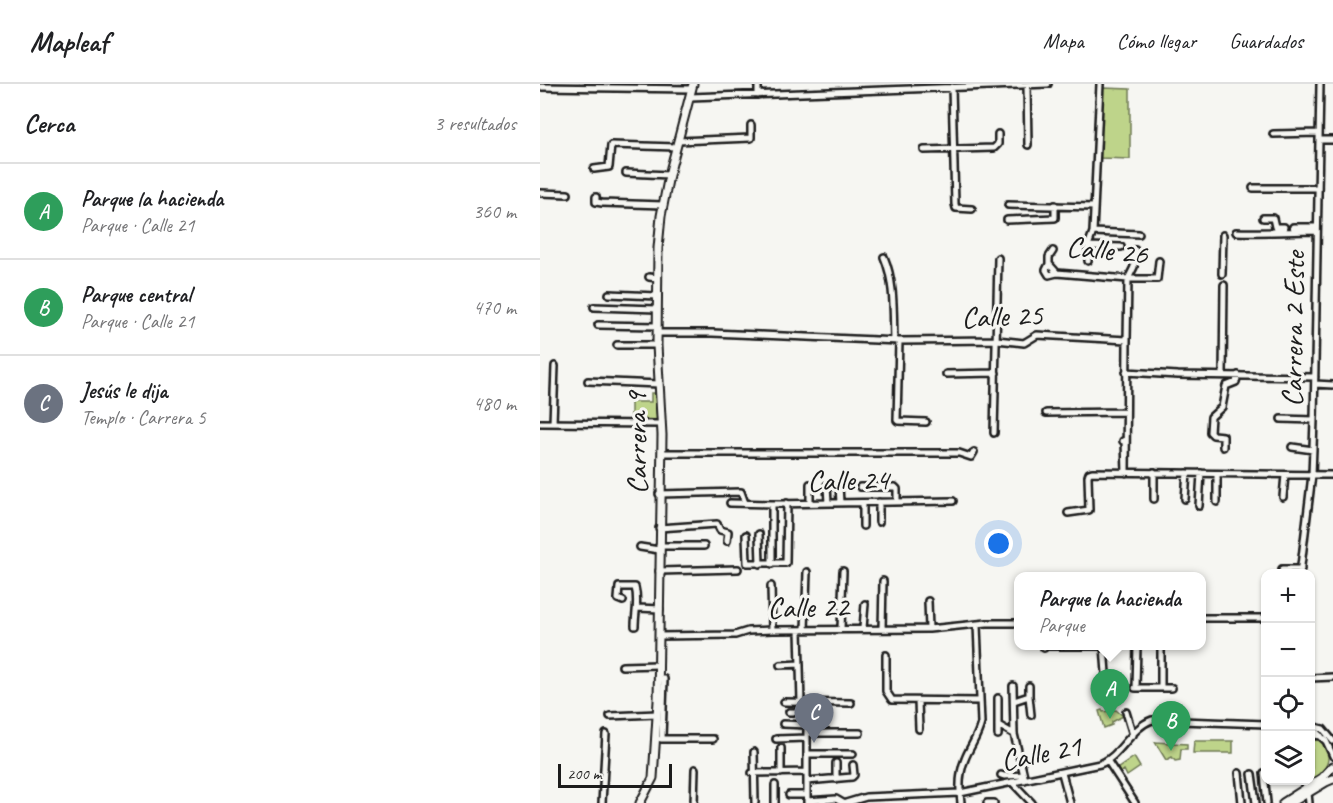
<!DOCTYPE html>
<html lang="es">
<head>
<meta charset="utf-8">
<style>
	body { margin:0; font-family:Caveat,sans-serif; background:#f6f6f6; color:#202124 }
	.controls { position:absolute; right:18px; bottom:18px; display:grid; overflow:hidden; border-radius:12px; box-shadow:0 2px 4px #0004 }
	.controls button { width:54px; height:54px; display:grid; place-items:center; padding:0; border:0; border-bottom:2px solid #e0e0e0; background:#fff; color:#202124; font:30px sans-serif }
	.scale { position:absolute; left:18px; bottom:15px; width:114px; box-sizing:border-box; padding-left:6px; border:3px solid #1c1c1c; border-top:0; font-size:16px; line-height:21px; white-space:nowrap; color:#1c1c1c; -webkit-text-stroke:4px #f6f6f2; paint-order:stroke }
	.you { position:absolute; left:459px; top:460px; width:21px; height:21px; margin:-15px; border:4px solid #fff; border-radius:50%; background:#1a73e8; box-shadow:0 0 0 9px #1a73e833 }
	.badge { display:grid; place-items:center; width:39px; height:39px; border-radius:50%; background:#c8321e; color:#fff; font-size:20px; font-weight:700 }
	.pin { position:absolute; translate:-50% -50px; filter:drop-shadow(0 2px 3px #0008) }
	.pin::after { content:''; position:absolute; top:32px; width:21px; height:18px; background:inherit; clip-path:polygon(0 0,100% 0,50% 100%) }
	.popup { position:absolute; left:474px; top:488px; width:192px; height:78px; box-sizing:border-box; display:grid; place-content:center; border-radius:12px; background:#fff; filter:drop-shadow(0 2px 4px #0005); font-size:20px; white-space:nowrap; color:#757577 }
	.popup b { font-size:22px; color:#202124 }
	.popup::after { content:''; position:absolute; left:50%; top:100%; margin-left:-12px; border:12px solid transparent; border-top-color:#fff }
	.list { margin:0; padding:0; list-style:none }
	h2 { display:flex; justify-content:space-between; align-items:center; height:78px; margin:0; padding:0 24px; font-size:26px }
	h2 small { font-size:20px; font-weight:400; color:#757577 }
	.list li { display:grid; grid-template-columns:39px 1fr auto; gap:18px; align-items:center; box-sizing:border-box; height:96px; padding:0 24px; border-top:2px solid #e0e0e0 }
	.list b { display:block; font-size:22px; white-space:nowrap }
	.list p { margin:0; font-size:20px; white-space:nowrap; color:#757577 }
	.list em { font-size:20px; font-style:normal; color:#757577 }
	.icon { flex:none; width:33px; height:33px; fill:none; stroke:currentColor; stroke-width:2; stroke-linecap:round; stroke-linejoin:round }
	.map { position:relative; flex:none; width:793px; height:719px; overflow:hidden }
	header { display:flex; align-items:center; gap:36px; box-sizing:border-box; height:84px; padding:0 30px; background:#fff; border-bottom:2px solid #e0e0e0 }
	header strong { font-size:28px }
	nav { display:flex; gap:33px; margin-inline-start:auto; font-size:21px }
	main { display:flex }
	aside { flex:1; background:#fff }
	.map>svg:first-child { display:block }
</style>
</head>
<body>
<header>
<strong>Mapleaf</strong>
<nav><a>Mapa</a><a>Cómo llegar</a><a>Guardados</a></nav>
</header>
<main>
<aside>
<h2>Cerca<small>3 resultados</small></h2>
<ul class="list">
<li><span class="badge" style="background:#2e9e5b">A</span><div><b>Parque la hacienda</b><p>Parque · Calle 21</p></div><em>360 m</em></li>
<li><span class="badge" style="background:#2e9e5b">B</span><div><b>Parque central</b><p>Parque · Calle 21</p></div><em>470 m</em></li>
<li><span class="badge" style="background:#6b7280">C</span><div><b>Jesús le dija</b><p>Templo · Carrera 5</p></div><em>480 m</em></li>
</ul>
</aside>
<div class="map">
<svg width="793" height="719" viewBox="0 0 793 719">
	<rect width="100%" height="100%" fill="#f6f6f2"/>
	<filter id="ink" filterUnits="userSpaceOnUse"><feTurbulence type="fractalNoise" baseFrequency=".0167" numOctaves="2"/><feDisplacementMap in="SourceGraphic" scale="12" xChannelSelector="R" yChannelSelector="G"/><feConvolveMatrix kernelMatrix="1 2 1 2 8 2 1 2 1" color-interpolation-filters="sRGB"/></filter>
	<g filter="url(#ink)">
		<path fill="#bed48a" stroke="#6d7853" stroke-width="1.5" d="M563,4L590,5V75L560,74Z
			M111,309H115L117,336L91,335V318H111Z
			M562,626L563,628L576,626L583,632L572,638V641L564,644L559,627Z
			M775,652C793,665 792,681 775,696L772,694V655Z
			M654,657H693V669H653Z
			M615,658L647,660V665H641L640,676L635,677L632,673L626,676Z
			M594,673L600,683L587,692L584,686L580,689L577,685Z"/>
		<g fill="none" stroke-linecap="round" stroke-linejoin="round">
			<defs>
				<path id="minor" d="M218,0V11
					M487,1L488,61
					M0,3L152,5
					M412,3L415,120L416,124L432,125
					M150,13L508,0
					M733,50L779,49
					M779,56H793
					M138,57L211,54V41
					M384,66L454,64L458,60V50
					M54,85L69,83L71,61L136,63
					M86,89L129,91
					M713,104H778
					M0,109L28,110
					M56,113V118L62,119L123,121
					M468,121L554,123
					M723,134H733L735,143H744
					M467,136L515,134V121
					M753,143H777
					M553,148L599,150
					M696,148C723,149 750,147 777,147
					M548,162L581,163
					M513,167L509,173V180L517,189L588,195H617L619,177
					M344,173C355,199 353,229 354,257
					M548,177V162L553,148L560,0
					M509,180L506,186L509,191L517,189
					M682,190L683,151
					M109,193L117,194
					M69,210L117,212
					M54,223L117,225
					M58,241L117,242
					M117,249H172L359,257L457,256L484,259L497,251L587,256L586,389L585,357H583
					M587,256L588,195L594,183L595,166
					M359,257L357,336L358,337L386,338
					M77,261H117
					M586,288L638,291L775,293
					M406,290L456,289
					M683,291L684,201
					M48,297L119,300
					M775,300L793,301
					M506,329L586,328
					M741,335L774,336
					M0,339L121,340
					M13,339L15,282
					M454,349L458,174
					M683,363V352L673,351L670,348L671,333L682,323L686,302L696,298L698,291
					M752,363L773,366
					M122,369H419L431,373L434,368
					M677,390V418
					M270,400V419
					M287,401L288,419
					M299,401L300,419
					M320,403H355L357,405V418
					M119,410L201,408L205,419
					M743,413L745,391
					M614,415V388
					M645,415L647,389
					M190,419L232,420L413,417
					M232,420V480
					M659,422L661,389
					M528,429L549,426L548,392L549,389L552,388L793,391
					M339,438V418
					M323,442V419
					M119,444L177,440L180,446L188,448L187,457
					M219,450L220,480
					M206,451L207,479H246L247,419
					M119,462H164
					M100,463L119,466
					M742,485H761
					M119,487L198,485
					M760,490L772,391L774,336L780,0
					M231,502L232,546
					M83,517L78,515L79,503H95C99,517 95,529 95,542
					M388,517L389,545
					M98,524L120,525
					M662,534H726
					M323,544L325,520
					M301,545L303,487
					M342,545L343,497
					M259,546L261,619
					M265,546L267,488
					M119,552L195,551L208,547L232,546L389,545L447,539H478
					M510,562H580
					M564,562L567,603
					M504,564L506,562
					M346,571V607L352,616L440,617
					M240,581L260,580
					M82,582L118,581
					M770,594L793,593
					M118,595H124L122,655
					M473,602L474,650L485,696
					M595,604H632
					M596,604L597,562
					M621,604V562
					M489,612L491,631
					M378,617L379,645
					M474,617L489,612V602
					M244,618L311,619
					M249,628H267
					M586,628L593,651
					M70,632L117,630
					M243,640L267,641
					M458,641L474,650
					M771,642L783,645L793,657
					M770,643L786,657L793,672
					M267,649H320
					M458,651V614
					M770,654L774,651L781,652
					M121,655H173
					M236,655L267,654
					M241,664V689
					M214,668L215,719
					M267,670H313
					M567,676L595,719
					M296,679V695
					M212,689L267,688
					M522,689L530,719
					M699,689L702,719
					M724,689L727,719
					M712,690L716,719
					M461,691L464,692L484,691
					M267,697L312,693L314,691L313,681
					M472,698L492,719
					M768,709L769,719
					M249,711H267
					M267,717L296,715L303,719
					M62,719L66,650
					M154,719L155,685
					M235,719V701
					M267,719V619
					M306,719L326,713L420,709L560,680C581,672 590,644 612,636L726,640
					M421,719C419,704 419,689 425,675C430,662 438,653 441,639L437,541
					M447,719H454"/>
				<path id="major" d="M100,719L113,694L118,617L122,351L117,261L118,164L121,132L129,91L153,0
					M743,719L782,694L792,683
					M751,719L786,698L793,695"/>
			</defs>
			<use href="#minor" stroke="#1c1c1c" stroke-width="10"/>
			<use href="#major" stroke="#1c1c1c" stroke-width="11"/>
			<use href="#minor" stroke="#f6f6f2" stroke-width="5"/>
			<use href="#major" stroke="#f6f6f2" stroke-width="7"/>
		</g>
	</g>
	<g text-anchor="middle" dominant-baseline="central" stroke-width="6" stroke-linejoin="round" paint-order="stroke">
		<g font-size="30" fill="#1c1c1c" stroke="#f6f6f2">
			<text transform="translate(567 166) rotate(6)">Calle 26</text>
			<text transform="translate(462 232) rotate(-2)">Calle 25</text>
			<text transform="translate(753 245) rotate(-89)">Carrera 2 Este</text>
			<text transform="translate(96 359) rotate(-90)">Carrera 9</text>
			<text transform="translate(308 396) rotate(-1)">Calle 24</text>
			<text transform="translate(268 523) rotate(-1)">Calle 22</text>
			<text transform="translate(501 669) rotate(-11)">Calle 21</text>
		</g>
	</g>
</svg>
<div class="controls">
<button>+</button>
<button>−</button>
<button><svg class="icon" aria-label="locate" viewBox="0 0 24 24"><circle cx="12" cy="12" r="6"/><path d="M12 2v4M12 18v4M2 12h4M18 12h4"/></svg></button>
<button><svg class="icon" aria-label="layers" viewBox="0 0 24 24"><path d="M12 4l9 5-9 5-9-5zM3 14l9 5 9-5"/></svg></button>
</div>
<div class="scale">200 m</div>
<div class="you"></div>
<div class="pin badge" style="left:570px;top:635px;background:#2e9e5b">A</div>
<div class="popup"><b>Parque la hacienda</b>Parque</div>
<div class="pin badge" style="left:631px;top:667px;background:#2e9e5b">B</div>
<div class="pin badge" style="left:274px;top:659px;background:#6b7280">C</div>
</div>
</main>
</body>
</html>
